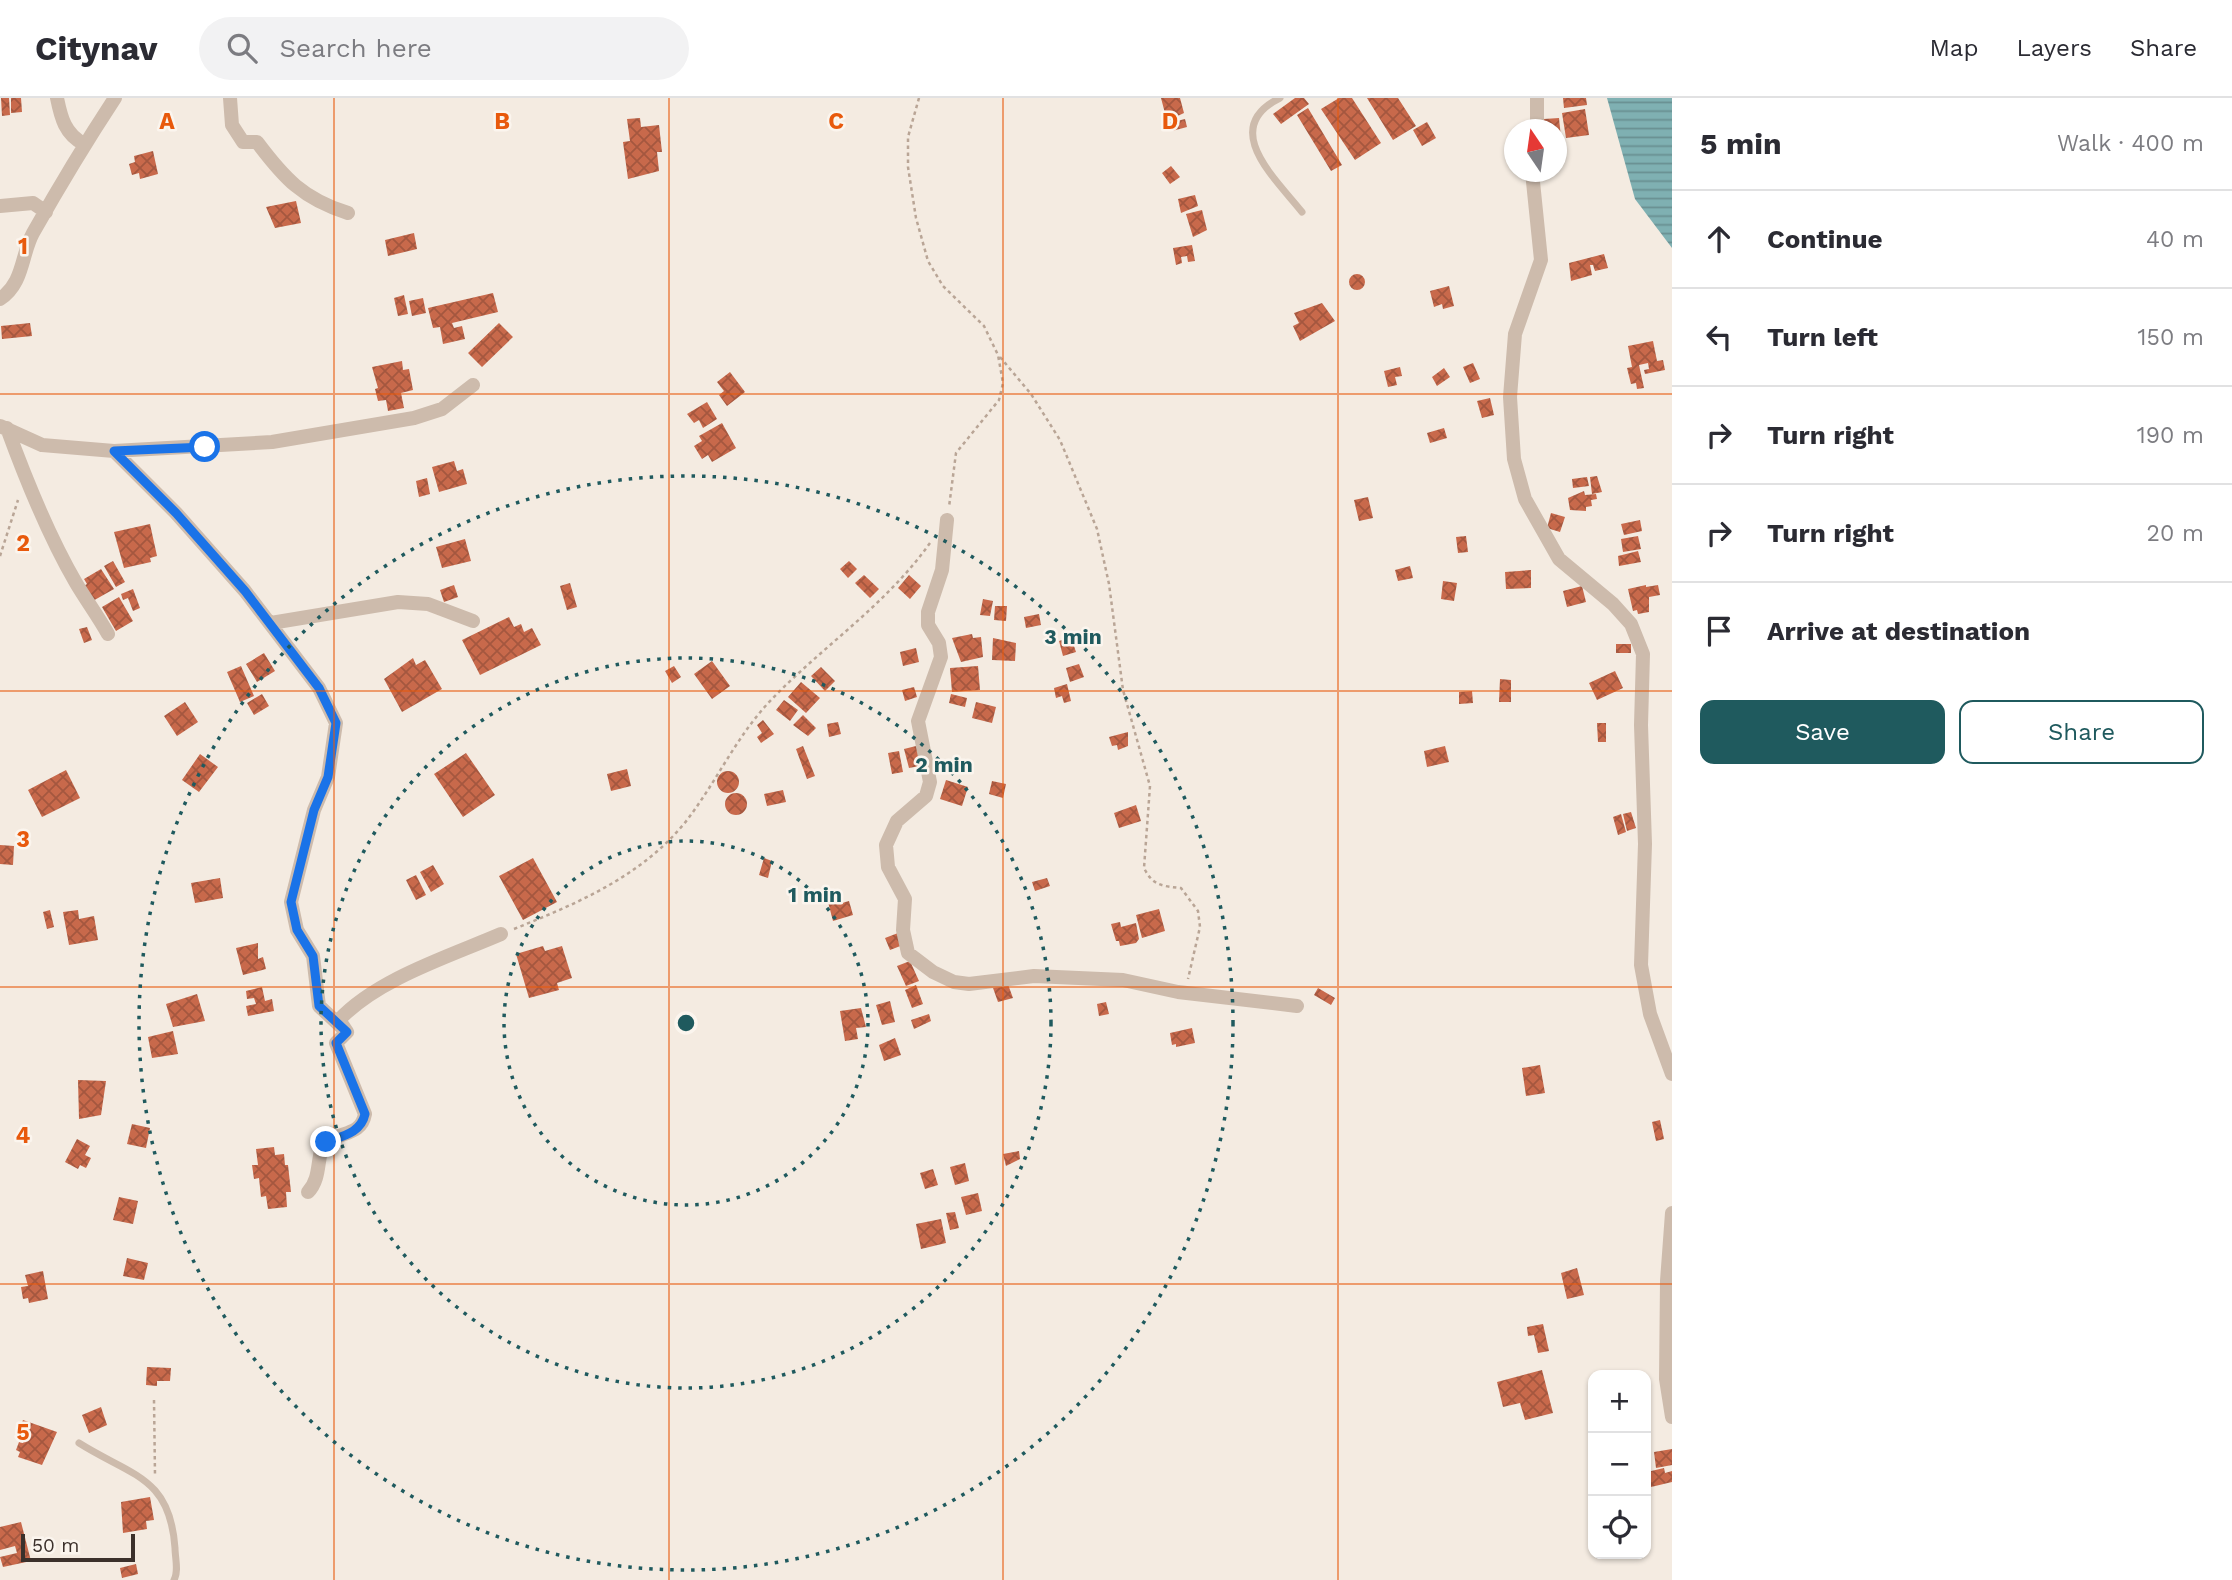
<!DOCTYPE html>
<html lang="en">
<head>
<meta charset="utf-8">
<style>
	body { margin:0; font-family:"Work Sans",sans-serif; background:#f2f2f3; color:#2b2b33 }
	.controls { position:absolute; right:21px; bottom:21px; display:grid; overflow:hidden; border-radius:14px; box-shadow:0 2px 5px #0004 }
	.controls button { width:63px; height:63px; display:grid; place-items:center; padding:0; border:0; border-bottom:2px solid #e1e1e2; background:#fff; color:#2b2b33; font:35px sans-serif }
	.compass { position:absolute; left:1504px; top:21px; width:63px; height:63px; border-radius:50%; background:#fff; box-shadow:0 2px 5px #0004; rotate:347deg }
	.scale { position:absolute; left:21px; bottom:18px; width:114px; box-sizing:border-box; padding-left:7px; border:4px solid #3b302b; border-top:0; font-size:19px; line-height:24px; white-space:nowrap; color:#3b302b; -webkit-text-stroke:5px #fbf5ee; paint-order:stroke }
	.stop { position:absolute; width:21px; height:21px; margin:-16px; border:5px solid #1a73e8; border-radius:50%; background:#fff }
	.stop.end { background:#1a73e8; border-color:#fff; box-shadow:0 2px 7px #0008 }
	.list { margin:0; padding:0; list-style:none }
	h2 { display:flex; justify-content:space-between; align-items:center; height:91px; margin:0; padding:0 28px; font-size:30px }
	h2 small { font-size:23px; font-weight:400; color:#7c7c81 }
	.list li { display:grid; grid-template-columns:46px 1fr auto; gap:21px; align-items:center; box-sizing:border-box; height:98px; padding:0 28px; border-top:2px solid #e1e1e2 }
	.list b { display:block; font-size:26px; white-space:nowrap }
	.list em { font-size:23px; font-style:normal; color:#7c7c81 }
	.actions { display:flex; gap:14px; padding:21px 28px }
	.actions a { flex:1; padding:16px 0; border:2px solid #1f5a5e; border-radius:14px; text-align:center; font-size:24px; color:#1f5a5e }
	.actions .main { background:#1f5a5e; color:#fff }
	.icon { flex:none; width:38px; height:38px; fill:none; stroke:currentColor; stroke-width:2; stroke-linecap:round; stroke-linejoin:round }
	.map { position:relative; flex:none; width:1672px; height:1482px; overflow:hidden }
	header { display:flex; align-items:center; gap:42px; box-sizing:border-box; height:98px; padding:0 35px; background:#fff; border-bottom:2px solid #e1e1e2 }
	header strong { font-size:33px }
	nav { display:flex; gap:38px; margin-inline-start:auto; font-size:24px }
	.search { width:490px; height:63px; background:#f2f2f3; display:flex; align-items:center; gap:18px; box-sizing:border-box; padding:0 24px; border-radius:38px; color:#7c7c81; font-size:26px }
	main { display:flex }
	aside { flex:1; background:#fff }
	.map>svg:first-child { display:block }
</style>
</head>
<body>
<header>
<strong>Citynav</strong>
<div class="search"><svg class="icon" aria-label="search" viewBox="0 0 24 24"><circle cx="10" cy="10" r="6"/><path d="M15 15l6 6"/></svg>Search here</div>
<nav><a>Map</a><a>Layers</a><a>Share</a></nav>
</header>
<main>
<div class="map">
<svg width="1672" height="1482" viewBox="0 0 1672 1482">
	<defs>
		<pattern id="water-rules" width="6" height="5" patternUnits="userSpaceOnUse" patternTransform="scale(1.75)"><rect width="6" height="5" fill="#7fb0b2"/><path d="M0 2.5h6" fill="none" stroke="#699091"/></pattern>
		<pattern id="building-cross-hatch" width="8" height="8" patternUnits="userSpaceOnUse" patternTransform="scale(1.75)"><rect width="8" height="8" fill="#c8694b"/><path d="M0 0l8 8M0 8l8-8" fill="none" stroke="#a4573f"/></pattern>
	</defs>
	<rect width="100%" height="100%" fill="#f4ebe1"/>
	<path fill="url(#water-rules)" d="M1607,0H1672V150L1635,101Z"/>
	<path fill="url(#building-cross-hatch)" d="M1,0H9L10,17L2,18Z
		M11,0H21L22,14L11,15Z
		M1161,0H1180L1184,15L1167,23Z
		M1295,0H1304L1309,6L1281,26L1273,16Z
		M1339,0H1352L1381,45L1355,62L1321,11Z
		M1367,0H1398L1416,28L1393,42Z
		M1563,0H1586L1587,7L1564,10Z
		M1308,10L1342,67L1331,73L1297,17Z
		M1585,11L1589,37L1566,40L1562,15Z
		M640,20L641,29L659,27L662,54H657L659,73L628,81L623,44L630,43L627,21Z
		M1559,20L1561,40H1556V32H1545L1544,21Z
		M1185,21L1187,29L1172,33L1169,25Z
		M1427,24L1436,40L1422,48L1413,32Z
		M153,53L158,76L140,81L139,75L132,77L129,66L135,64L134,58Z
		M1171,68L1180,79L1170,86L1162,75Z
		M1195,97L1198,108L1181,115L1178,101Z
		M296,103L301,125L275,130L266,109Z
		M1202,112L1207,132L1193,139L1186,116Z
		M414,135L417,151L388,158L385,142Z
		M1192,147L1195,163L1188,164L1187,158L1181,159L1182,165L1176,167L1173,150Z
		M1604,156L1608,170L1595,173L1593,167H1590L1592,177L1571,183L1569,165Z
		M1349 184a8 8 0 1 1 16 0a8 8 0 1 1-16 0Z
		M1449,188L1454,208L1443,211L1442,206L1434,209L1430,193Z
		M493,195L498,214L452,225L454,230L462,228L465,241L443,246L440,229L433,230L428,210Z
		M404,197L408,216L398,218L394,200Z
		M423,200L426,215L412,218L409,203Z
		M1322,205L1335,223L1300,243L1293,228L1299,225L1294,215Z
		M30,225L32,238L2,241L1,228Z
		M499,225L513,239L482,269L468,255Z
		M1653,243L1657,263L1663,262L1665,272L1645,276L1644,272L1649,271L1648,265L1639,267L1644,290L1637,291L1636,285L1631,286L1627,270L1632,269L1628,248Z
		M402,263L403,272L409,271L413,292L401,295L404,310L388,313L386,302L378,303L375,291L378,290L372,269Z
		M1473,265L1480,281L1470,285L1463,269Z
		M1400,269L1402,278L1395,279L1397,287L1388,289L1384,273Z
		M1444,270L1450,279L1437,288L1432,279Z
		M730,274L745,294L727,308L719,297L724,293L717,284Z
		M1490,300L1494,317L1482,320L1477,303Z
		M707,304L717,321L703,330L699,322L694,325L687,316Z
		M722,325L736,350L712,364L708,357L702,361L694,348L702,343L699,338Z
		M1444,330L1447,340L1430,345L1427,335Z
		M454,363L457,373L463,371L467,386L439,394L432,369Z
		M1597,378L1602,394L1592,396L1590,379Z
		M1587,379L1589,388L1573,390L1572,381Z
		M427,380L430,396L419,399L416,383Z
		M1584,393L1585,397L1596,396L1597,401L1591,402L1592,408L1586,409V413L1570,412L1568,400Z
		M1368,399L1373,420L1359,423L1354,402Z
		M1551,415L1565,419L1560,434L1547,430Z
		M1640,422L1642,433L1624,437L1621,426Z
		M150,426L157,458L150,460L151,464L124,470L114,434Z
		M1466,438L1468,454L1458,455L1456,439Z
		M1638,438L1641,451L1623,454L1621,441Z
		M465,441L471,463L442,470L436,449Z
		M1638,453L1641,464L1619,468L1618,458Z
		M113,463L125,484L116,489L104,468Z
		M849,463L857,471L848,480L840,471Z
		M1410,468L1413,480L1398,483L1395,472Z
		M101,471L114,491L91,504L82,489L87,486L84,481Z
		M1531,472V490L1506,491L1505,474Z
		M864,477L879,491L870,500L855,485Z
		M909,477L921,488L910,501L898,490Z
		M1443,483L1457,485L1454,503L1441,501Z
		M570,485L577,509L567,512L560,488Z
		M454,487L458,499L444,504L440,492Z
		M1646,487V489L1658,487L1660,497L1649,499V514L1638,516L1637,512L1633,513L1628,491Z
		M1582,488L1586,504L1567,509L1563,493Z
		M133,491L140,510L133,513L128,500L123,502L121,496Z
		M119,499L133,523L116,533L102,509Z
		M983,501L993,503L990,518L980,517Z
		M995,508H1007L1006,523L994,522Z
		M1039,516L1041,527L1026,530L1024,519Z
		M509,519L514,529L521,526L524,534L532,530L541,547L480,577L462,542Z
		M87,529L92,542L84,545L79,531Z
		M972,536L973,540L981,539L983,559L961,564L952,540Z
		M1071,539L1076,554L1063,558L1059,543Z
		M993,540L1016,545L1015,563L992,562Z
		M1616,546H1631V555H1616Z
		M916,550L919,564L903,568L900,554Z
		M264,555L275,573L257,584L246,566Z
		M413,560L416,567L425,562L442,591L402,614L384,581Z
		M712,563L730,588L712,601L694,576Z
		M1079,566L1084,579L1070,584L1066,570Z
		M241,568L254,598L240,604L227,574Z
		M674,568L681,579L672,585L665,573Z
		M978,568L980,592L952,594L950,570Z
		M821,569L835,583L825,593L811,578Z
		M1615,573L1623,590L1597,602L1589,585Z
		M1500,581L1511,582V604H1499Z
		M801,584L820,600L806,615L788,599Z
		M1067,586L1071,603L1064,605L1062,598L1056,600L1054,590Z
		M914,589L917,599L905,603L902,592Z
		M1472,593L1473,605L1459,606V594Z
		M262,596L269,608L254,617L247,605Z
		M951,596L967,600L965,609L949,605Z
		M784,602L798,612L790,623L776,612Z
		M185,604L198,624L177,638L164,618Z
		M976,604L996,609L992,625L972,620Z
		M803,617L816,630L808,638L793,627Z
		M763,622L774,636L761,645L757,639L762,635L757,627Z
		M838,624L841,636L829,639L827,626Z
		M1597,625H1606V644H1598Z
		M1128,634V648L1118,652L1117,647L1112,648L1109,639Z
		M920,647L925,667L909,670L904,651Z
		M803,648L815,678L807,681L796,651Z
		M1445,648L1449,664L1427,669L1424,653Z
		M899,653L903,674L892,676L888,655Z
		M466,655L495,697L463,719L434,676Z
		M200,656L218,669L199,694L182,682Z
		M627,671L631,688L611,693L607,676Z
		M66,672L80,700L42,719L28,692Z
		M717 684a11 11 0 1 1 22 0a11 11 0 1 1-22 0Z
		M946,682L968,689L962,708L940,701Z
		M992,683L1006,686L1003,700L989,696Z
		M783,692L786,704L767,708L764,696Z
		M725 706a11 11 0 1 1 22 0a11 11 0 1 1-22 0Z
		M1136,707L1141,723L1119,730L1114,715Z
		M1631,714L1636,730L1627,733L1623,716Z
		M1621,716L1626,734L1618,737L1613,719Z
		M0,747L14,748L13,767L0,766Z
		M533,760L557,804L523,822L499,778Z
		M764,760L772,763L768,780L759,777Z
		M433,767L444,786L431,794L420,774Z
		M416,777L426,797L416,802L406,782Z
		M220,780L223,800L195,805L191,785Z
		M1047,780L1050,788L1035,793L1032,784Z
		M841,800L842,805L849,803L853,817L833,823L828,804Z
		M1159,811L1165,833L1142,840L1136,817Z
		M50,812L54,829L47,831L43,814Z
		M78,812L79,821L94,818L98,842L69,847L63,814Z
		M1120,824L1121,829L1136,825L1139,841L1136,845L1120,848L1119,843H1116L1111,826Z
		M898,835L903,847L890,852L885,840Z
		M258,845V861L263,859L266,871L243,877L236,850Z
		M543,848L545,853L562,848L572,880L557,885L559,892L529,900L516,856Z
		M910,863L919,883L906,888L897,868Z
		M1006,881L1013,900L998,904L993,890Z
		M916,887L923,906L912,910L905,892Z
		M262,889L265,903L272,901L274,913L248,918L246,908L256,906L254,900L247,901L246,893Z
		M1318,890L1335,900L1331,907L1314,897Z
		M197,896L205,923L173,929L166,906Z
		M890,903L895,924L882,927L876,907Z
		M1106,904L1109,916L1099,918L1097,906Z
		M861,910L866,929L856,930L858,941L845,943L840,913Z
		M929,916L931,923L914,931L911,922Z
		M1192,930L1195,945L1176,949V946L1172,947L1170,935Z
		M173,933L178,956L152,960L148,939Z
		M895,940L901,957L884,963L879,947Z
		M1540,967L1545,995L1526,998L1522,970Z
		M78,982L106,983L101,1017L79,1021Z
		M1660,1022L1664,1041L1656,1043L1652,1024Z
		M132,1026L150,1030L146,1050L127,1046Z
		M77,1041L90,1048L85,1057L91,1060L86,1070L80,1067L78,1071L65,1064Z
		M274,1049L275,1057L284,1056L285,1067H288L291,1094H286L287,1109L268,1111L266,1098L261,1099L259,1080L254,1081L252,1067H258L256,1051Z
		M1019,1053L1020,1061L1006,1068L1003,1056Z
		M965,1065L969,1083L955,1087L950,1069Z
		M933,1071L938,1087L925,1091L920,1075Z
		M978,1095L982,1113L966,1117L961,1099Z
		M119,1099L138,1103L133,1126L113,1122Z
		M955,1114L959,1130L950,1132L946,1115Z
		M941,1121L946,1145L921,1151L916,1126Z
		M127,1160L148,1165L144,1182L123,1178Z
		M1577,1170L1584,1197L1567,1201L1561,1175Z
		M43,1173L48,1201L29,1205L28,1200L23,1201L21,1189L28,1188L25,1177Z
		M1543,1226L1549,1253L1538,1255L1534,1237L1528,1238L1527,1229Z
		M147,1269L171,1270L170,1283H157V1288L146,1287Z
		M1542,1272L1553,1315L1525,1322L1520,1305L1503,1309L1497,1284Z
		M101,1309L107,1327L89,1335L82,1317Z
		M23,1322L57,1334L42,1367L18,1359L20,1354L16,1352L19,1344L23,1345L24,1342L17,1339Z
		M1672,1351V1367L1656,1370L1654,1354Z
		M1664,1370L1665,1375L1672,1373V1384L1651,1389L1647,1374Z
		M150,1399L154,1422L146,1423L147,1431L123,1435L121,1404Z
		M21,1424L31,1463L3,1469L0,1459L17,1455L15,1448L0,1452V1429Z
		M136,1466L138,1476L122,1480L120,1470Z"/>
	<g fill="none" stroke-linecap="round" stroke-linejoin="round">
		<path stroke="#b9a596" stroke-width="2.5" stroke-dasharray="3.5 3.5" stroke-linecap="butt" d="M919,0L908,39V69L916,120L928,163L943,188L984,228L998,257L1003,285L999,302L956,355L949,409
			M1000,259L1031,296L1060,342L1097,431L1109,486L1123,592L1150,688L1144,770C1153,788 1162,788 1181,790L1198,813L1200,829L1188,881
			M0,458L18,402
			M514,831C578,805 643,778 687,722C717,683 737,637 772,601C823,548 886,507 930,445
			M154,1302L155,1377"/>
		<path stroke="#cdbbac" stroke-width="7" d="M1280,0C1219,30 1275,80 1302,114
			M79,1345C131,1378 170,1378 175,1450C175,1460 179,1473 174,1482"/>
		<path stroke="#cdbbac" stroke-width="14" d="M57,0C61,20 65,36 84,46
			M230,0L232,27L243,44H257C284,80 303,101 348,115
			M1537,0V32
			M1532,74L1541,162L1515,236L1510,299L1514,361L1525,401L1559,461L1613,506L1631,526L1643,556L1641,627L1645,746L1641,867L1650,916L1672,976
			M0,108L33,105L46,114
			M0,201C24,185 21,157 33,135C59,89 86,44 115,0
			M0,328L42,347L114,353L272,344L414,320L442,311L473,287
			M7,330C26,382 48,437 76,485C86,502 98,518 108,536
			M114,353L176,415L245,493L319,590L336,625L328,679L314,712L291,804L297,832L313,858L319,908L347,934
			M947,422L942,472L928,514V527L939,545L941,559L918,623L930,684L926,698L897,723L886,747L888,769L905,801L903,832L908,855L933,874L954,884L969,886L1034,878L1123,882L1178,894L1297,908
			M271,525L398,504L428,506L473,523
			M308,1094C323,1079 315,1052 327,1044C341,1033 361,1038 365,1016L336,945L347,934L339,922C377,881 450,858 501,836
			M1672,1115L1667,1183L1666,1281L1672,1319"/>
	</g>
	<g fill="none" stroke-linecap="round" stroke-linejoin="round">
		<path stroke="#1a73e8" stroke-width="9" d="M205,349L114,353L176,415L245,493L319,590L336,625L328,679L314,712L291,804L297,832L313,858L319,908L347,934L336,945L365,1016C361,1035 342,1038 326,1044"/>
	</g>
	<path fill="none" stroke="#e8590c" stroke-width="2" stroke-opacity="0.55" d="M334,0V1482M669,0V1482M1003,0V1482M1338,0V1482M0,296H1672M0,593H1672M0,889H1672M0,1186H1672"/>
	<g fill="none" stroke="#1f5a5e" stroke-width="3.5" stroke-dasharray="3.5 7">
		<circle cx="686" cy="925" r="182"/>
		<circle cx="686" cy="925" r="365"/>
		<circle cx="686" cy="925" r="547"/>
	</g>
	<g font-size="23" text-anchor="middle" font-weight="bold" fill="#e8590c" stroke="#fbf5ee" stroke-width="5" stroke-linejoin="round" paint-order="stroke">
		<text x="167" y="31">A</text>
		<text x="502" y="31">B</text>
		<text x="836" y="31">C</text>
		<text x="1170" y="31">D</text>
		<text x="23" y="156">1</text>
		<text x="23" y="453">2</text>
		<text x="23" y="749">3</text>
		<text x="23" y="1045">4</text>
		<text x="23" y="1342">5</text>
	</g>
	<circle cx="686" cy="925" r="10" fill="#1f5a5e" stroke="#fbf5ee" stroke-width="3.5"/>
	<g font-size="21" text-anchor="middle" font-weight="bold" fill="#1f5a5e" stroke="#fbf5ee" stroke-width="5" stroke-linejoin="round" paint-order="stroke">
		<text x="1073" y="546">3 min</text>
		<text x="944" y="674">2 min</text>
		<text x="815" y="804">1 min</text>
	</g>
</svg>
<div class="controls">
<button>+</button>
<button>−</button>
<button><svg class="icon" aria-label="locate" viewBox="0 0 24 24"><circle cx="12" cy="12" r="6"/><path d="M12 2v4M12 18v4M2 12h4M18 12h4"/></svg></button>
</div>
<svg class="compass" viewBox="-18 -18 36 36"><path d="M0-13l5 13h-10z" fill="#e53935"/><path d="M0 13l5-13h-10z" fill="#7c7c81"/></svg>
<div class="scale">50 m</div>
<div class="stop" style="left:205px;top:349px"></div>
<div class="stop end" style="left:326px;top:1044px"></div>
</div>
<aside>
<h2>5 min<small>Walk · 400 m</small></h2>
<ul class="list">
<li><svg class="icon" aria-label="ahead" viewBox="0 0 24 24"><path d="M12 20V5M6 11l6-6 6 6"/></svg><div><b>Continue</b></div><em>40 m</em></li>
<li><svg class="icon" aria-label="left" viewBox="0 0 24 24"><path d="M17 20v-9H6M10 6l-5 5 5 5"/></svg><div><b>Turn left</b></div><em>150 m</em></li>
<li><svg class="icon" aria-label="right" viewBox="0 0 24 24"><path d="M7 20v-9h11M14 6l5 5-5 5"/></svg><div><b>Turn right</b></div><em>190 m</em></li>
<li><svg class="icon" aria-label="right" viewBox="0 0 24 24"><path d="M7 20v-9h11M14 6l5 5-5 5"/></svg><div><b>Turn right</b></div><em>20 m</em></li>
<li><svg class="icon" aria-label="arrive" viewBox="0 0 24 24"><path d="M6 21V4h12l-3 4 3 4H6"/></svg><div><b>Arrive at destination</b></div></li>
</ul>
<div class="actions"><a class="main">Save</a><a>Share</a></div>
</aside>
</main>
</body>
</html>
